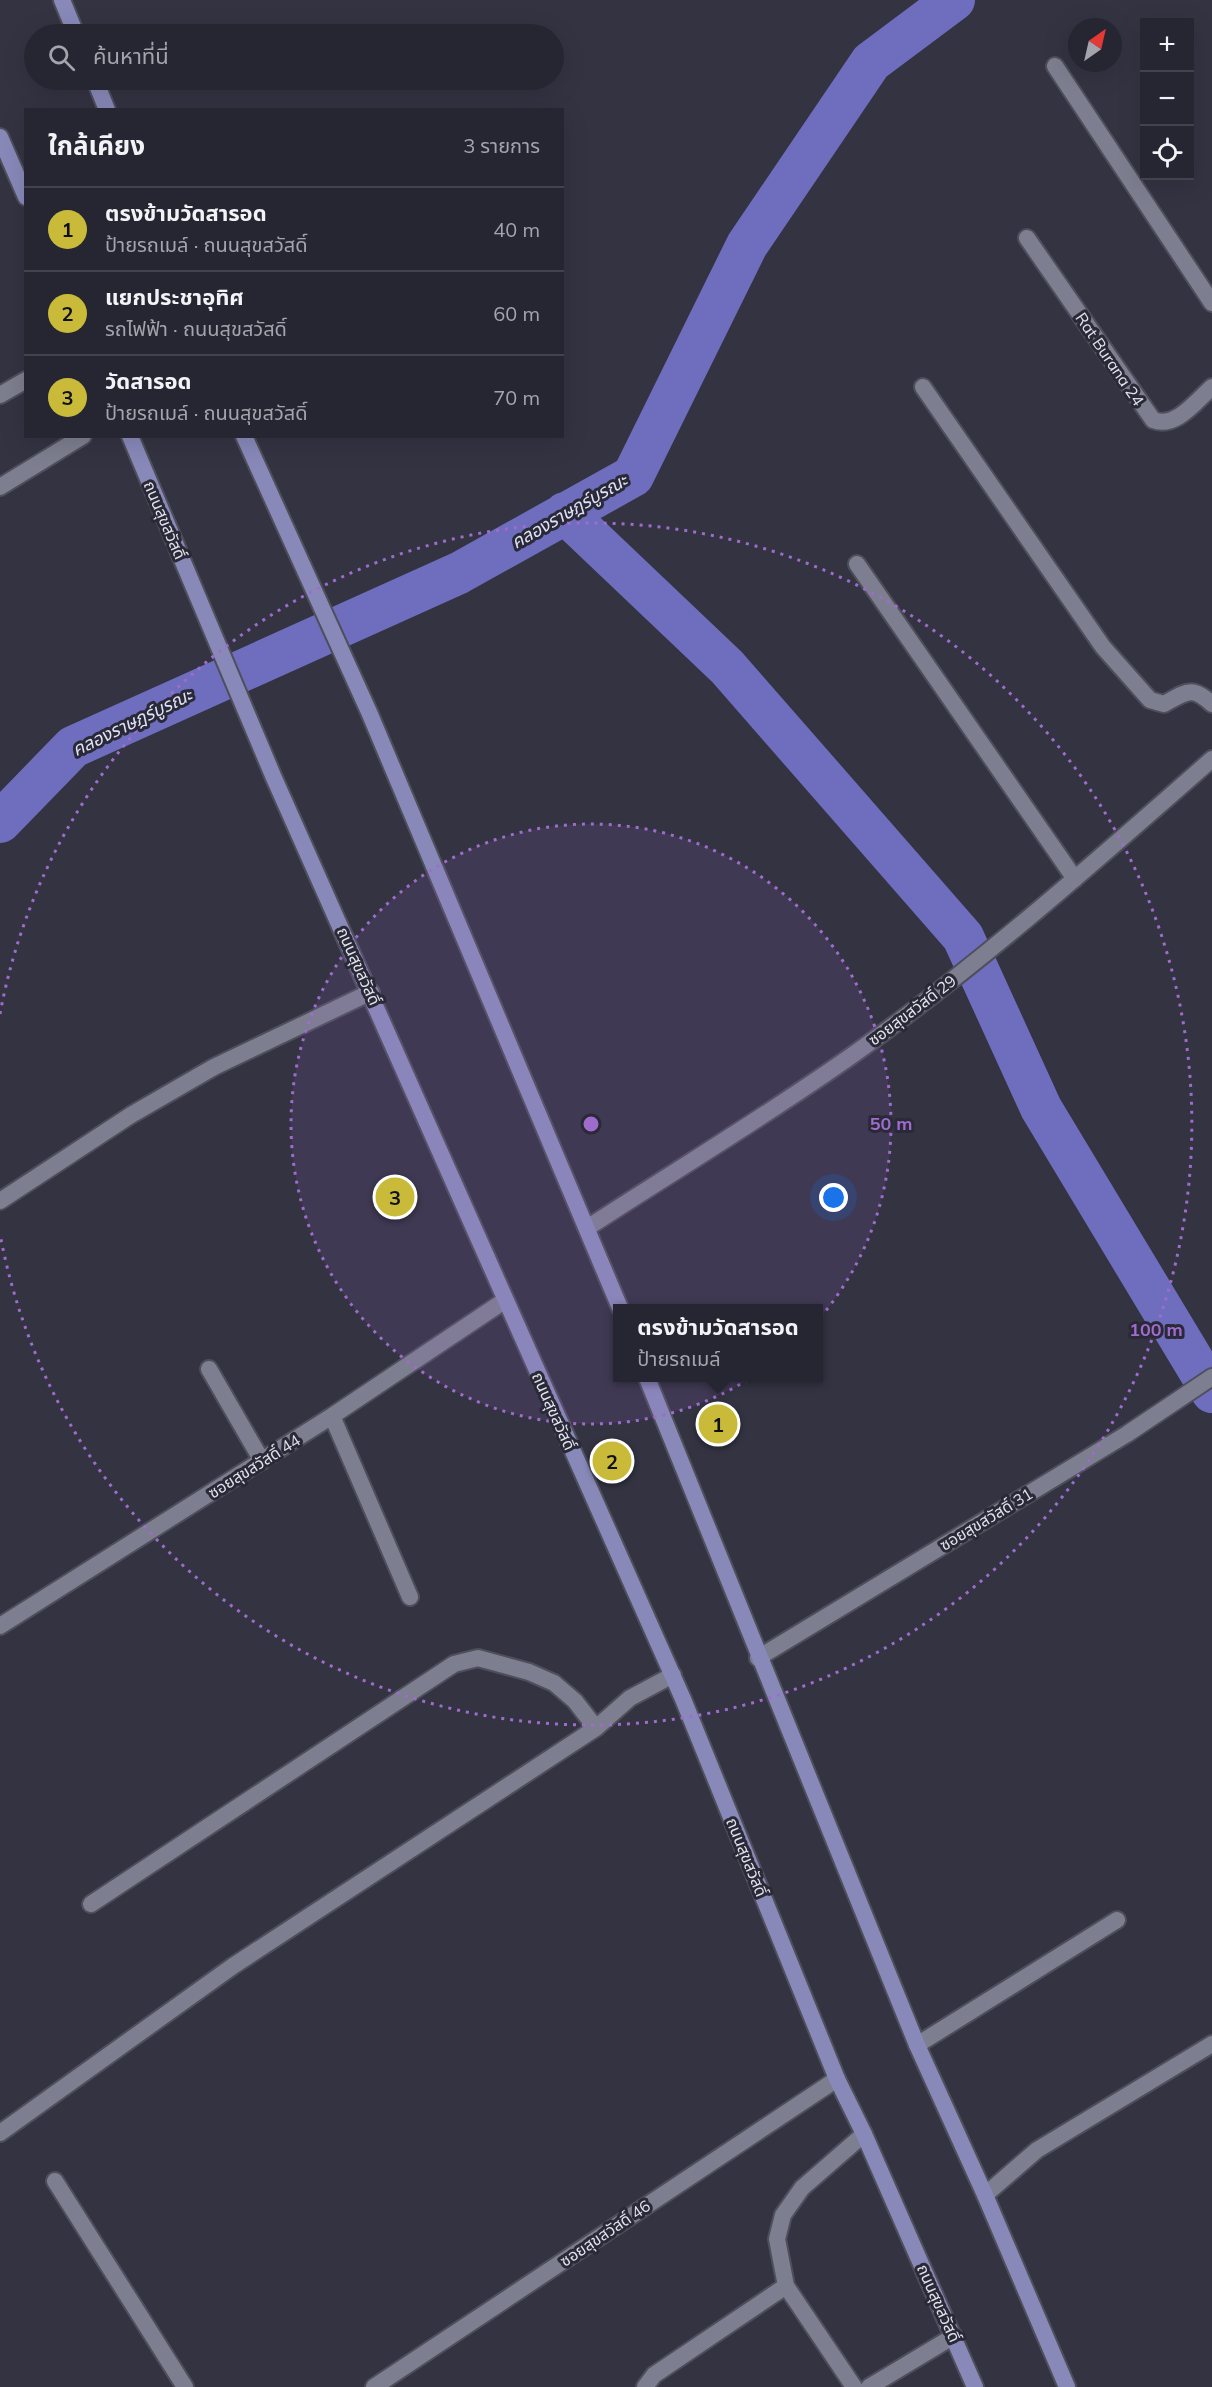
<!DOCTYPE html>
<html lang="th">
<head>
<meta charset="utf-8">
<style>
	body { margin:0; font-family:Mulish,"Noto Sans Thai",sans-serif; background:#2e2e3a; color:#f1f3f6 }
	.controls { position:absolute; right:18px; top:18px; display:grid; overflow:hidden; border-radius:0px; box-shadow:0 6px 24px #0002 }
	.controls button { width:54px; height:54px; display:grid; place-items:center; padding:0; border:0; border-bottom:2px solid #42434d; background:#262632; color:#f1f3f6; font:30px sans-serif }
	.compass { position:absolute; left:1068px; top:18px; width:54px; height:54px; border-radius:50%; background:#262632; box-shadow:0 6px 24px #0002; rotate:34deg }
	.you { position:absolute; left:834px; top:1198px; width:21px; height:21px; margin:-15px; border:4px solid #fff; border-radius:50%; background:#1a73e8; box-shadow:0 0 0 9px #1a73e833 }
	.badge { display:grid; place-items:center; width:39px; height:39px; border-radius:50%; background:#c9ba3a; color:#111; font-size:20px; font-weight:700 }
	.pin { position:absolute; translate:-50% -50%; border:3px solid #fff; box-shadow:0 2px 6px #0006 }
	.popup { position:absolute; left:613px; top:1304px; width:210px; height:78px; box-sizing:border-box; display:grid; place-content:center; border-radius:0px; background:#262632; filter:drop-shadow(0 2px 4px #0005); font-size:20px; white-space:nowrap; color:#a4a5ac }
	.popup b { font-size:22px; color:#f1f3f6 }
	.popup::after { content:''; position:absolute; left:50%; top:100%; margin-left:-12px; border:12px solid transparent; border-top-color:#262632 }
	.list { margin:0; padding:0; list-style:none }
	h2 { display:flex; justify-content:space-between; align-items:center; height:78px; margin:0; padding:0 24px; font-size:26px }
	h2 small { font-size:20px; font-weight:400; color:#a4a5ac }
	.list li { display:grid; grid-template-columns:39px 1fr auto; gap:18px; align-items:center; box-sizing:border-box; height:84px; padding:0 24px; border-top:2px solid #42434d }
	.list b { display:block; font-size:22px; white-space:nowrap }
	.list p { margin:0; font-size:20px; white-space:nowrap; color:#a4a5ac }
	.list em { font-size:20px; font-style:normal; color:#a4a5ac }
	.icon { flex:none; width:33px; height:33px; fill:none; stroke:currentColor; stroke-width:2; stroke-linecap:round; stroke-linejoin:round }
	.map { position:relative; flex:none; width:1212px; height:2387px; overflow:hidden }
	.search { position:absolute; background:#262632; box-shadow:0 6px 24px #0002; left:24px; top:24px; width:540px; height:66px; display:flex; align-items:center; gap:15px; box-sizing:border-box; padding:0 21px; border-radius:33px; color:#a4a5ac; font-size:22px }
	.panel { position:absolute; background:#262632; box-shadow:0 6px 24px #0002; left:24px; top:108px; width:540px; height:330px; border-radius:0px }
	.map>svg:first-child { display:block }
</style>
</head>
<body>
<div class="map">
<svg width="1212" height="2387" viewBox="0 0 1212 2387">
	<rect width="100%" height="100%" fill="#333342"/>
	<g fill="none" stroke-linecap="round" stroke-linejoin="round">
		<path stroke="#6e6dbe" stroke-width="42" d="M565,513L727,667L963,937L1041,1108L1212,1392
			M0,822L73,747L459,573L633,476L747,245L871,62L954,0"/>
		<defs>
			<path id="service" d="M209,1369L262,1461
				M91,1904L454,1664L478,1658L529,1672L554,1683L575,1701L596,1728
				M917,2045L1117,1920
				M0,2133L233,1966L596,1728L630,1698L673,1675
				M55,2181L185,2387
				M645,2387L654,2375L786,2286
				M854,2387L786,2286L777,2239L783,2215L802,2188L864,2134
				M869,2387L954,2336"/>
			<path id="minor" d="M1055,66L1212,303
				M1027,238L1153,420C1176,429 1196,401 1212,387
				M923,387L1103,647L1150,700L1164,704C1186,692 1192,685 1212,704
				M0,395L26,380
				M0,487L83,436
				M857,564L1075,879
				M0,1201L131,1115L214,1067L371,992
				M587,1228C676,1170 768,1115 854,1054C980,964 1096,861 1212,759
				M332,1416L410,1597
				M0,1626L332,1416L504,1301
				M758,1658L1127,1434L1212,1377
				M985,2195L1037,2150L1212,2044
				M374,2387L837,2079"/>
			<path id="primary" d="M62,0L76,34
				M95,80L107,110
				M0,137L26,197
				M130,436L274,778L683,1699L837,2079L864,2134L975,2387
				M244,436L369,712L620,1308
				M647,1378L917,2045L985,2195L1067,2387"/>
		</defs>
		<use href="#service" stroke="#4e4f5b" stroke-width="20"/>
		<use href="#minor" stroke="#4e4f5b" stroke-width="20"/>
		<use href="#primary" stroke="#4e4f5b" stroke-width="20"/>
		<use href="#service" stroke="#7d7e8f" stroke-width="16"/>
		<use href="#minor" stroke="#7d7e8f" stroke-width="16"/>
		<use href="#primary" stroke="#8889b9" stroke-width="16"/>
	</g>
	<circle cx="591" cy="1124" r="300" fill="#9f6cce" fill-opacity=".12"/>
	<g fill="none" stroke="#9f6cce" stroke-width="3" stroke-dasharray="3 6">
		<circle cx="591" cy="1124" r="300"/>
		<path d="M0 1014A601 601 0 1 1 0 1234"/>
	</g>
	<g text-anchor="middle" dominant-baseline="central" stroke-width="6" stroke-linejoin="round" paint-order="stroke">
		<g font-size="16" fill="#e1e2eb" stroke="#292937">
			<text transform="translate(1110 359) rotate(56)">Rat Burana 24</text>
			<text transform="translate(165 520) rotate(67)">ถนนสุขสวัสดิ์</text>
			<text transform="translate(359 966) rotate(66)">ถนนสุขสวัสดิ์</text>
			<text transform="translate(912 1010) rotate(-37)">ซอยสุขสวัสดิ์ 29</text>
			<text transform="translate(554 1411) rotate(66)">ถนนสุขสวัสดิ์</text>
			<text transform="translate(254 1466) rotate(-32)">ซอยสุขสวัสดิ์ 44</text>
			<text transform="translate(986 1519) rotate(-31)">ซอยสุขสวัสดิ์ 31</text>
			<text transform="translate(747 1857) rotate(68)">ถนนสุขสวัสดิ์</text>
			<text transform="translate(605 2233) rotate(-34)">ซอยสุขสวัสดิ์ 46</text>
			<text transform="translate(939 2303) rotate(66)">ถนนสุขสวัสดิ์</text>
		</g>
		<g font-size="18" font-style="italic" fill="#e0e1f8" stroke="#292937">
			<text transform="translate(569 511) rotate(-30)">คลองราษฎร์บูรณะ</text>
			<text transform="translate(132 722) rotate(-26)">คลองราษฎร์บูรณะ</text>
		</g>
	</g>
	<circle cx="591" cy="1124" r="9" fill="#9f6cce" stroke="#292937" stroke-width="3"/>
	<g font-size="18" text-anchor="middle" font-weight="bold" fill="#9f6cce" stroke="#292937" stroke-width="6" stroke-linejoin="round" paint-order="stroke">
		<text x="891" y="1130">50 m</text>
		<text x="1156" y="1336">100 m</text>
	</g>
</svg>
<div class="controls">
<button>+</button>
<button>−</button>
<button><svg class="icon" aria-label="locate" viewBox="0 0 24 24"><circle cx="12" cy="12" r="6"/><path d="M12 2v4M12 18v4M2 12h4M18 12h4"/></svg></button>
</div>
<svg class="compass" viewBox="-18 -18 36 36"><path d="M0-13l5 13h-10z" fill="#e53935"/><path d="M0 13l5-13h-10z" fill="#a4a5ac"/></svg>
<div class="you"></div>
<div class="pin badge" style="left:718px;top:1424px">1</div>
<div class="popup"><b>ตรงข้ามวัดสารอด</b>ป้ายรถเมล์</div>
<div class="pin badge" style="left:612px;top:1461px">2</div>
<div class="pin badge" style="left:395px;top:1197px">3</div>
<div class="search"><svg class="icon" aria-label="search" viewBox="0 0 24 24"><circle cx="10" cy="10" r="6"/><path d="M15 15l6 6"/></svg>ค้นหาที่นี่</div>
<section class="panel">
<h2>ใกล้เคียง<small>3 รายการ</small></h2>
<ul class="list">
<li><span class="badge">1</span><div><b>ตรงข้ามวัดสารอด</b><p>ป้ายรถเมล์ · ถนนสุขสวัสดิ์</p></div><em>40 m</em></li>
<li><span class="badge">2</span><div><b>แยกประชาอุทิศ</b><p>รถไฟฟ้า · ถนนสุขสวัสดิ์</p></div><em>60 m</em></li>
<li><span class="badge">3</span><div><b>วัดสารอด</b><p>ป้ายรถเมล์ · ถนนสุขสวัสดิ์</p></div><em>70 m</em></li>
</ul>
</section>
</div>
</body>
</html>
